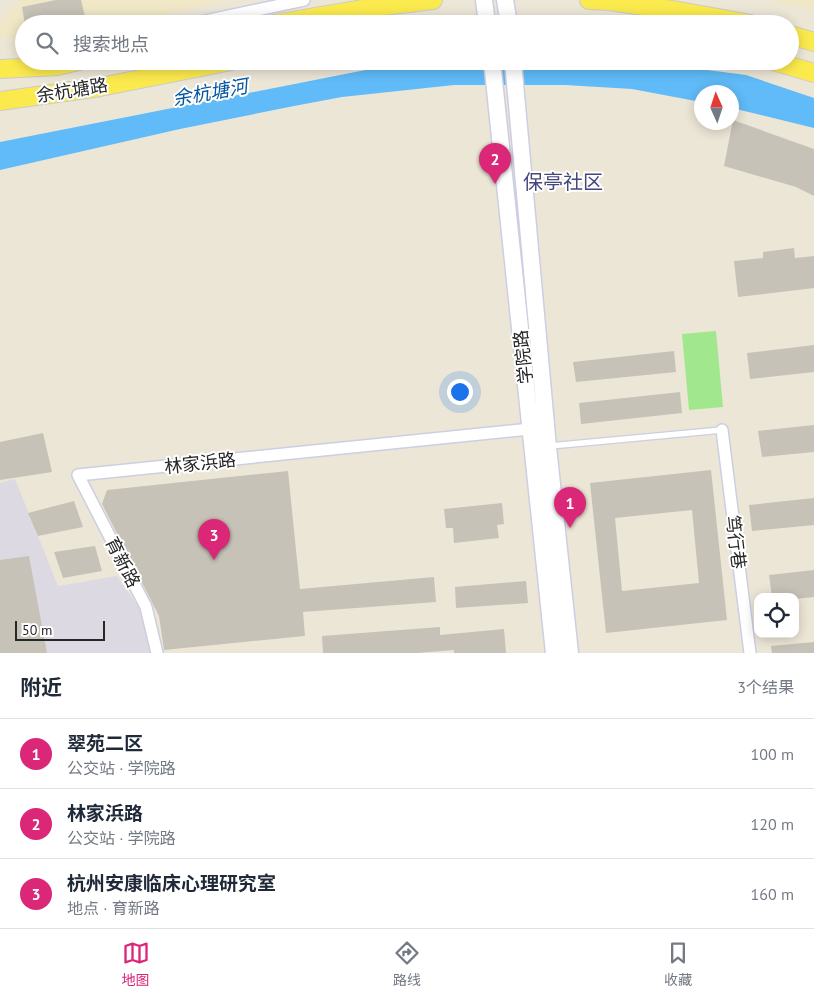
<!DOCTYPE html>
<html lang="zh">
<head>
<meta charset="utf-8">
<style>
	body { margin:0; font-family:"PT Sans","Noto Sans SC",sans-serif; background:#f2f2f3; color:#1f2937 }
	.controls { position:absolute; right:15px; bottom:15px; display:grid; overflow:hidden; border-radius:10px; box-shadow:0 2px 12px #0003 }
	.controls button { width:45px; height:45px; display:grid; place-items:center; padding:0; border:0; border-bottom:1px solid #e0e1e3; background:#fff; color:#1f2937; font:25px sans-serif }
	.compass { position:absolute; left:694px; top:85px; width:45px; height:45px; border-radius:50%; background:#fff; box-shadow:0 2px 12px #0003; rotate:357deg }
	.scale { position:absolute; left:15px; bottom:12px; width:90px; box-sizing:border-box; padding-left:5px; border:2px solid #272727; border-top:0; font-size:14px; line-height:18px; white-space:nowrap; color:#272727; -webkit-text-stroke:4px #fff; paint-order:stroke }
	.you { position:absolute; left:459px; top:391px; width:18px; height:18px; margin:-12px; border:4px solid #fff; border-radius:50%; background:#1a73e8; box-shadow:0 0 0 8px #1a73e833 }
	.badge { display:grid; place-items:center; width:32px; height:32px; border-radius:50%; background:#db2777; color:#fff; font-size:16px; font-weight:700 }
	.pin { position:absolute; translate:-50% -41px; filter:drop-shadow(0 1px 2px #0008) }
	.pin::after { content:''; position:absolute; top:26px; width:18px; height:15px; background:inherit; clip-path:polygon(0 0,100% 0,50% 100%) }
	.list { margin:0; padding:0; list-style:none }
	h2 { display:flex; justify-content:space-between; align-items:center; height:65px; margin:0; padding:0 20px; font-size:21px }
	h2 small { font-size:16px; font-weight:400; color:#747a83 }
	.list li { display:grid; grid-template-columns:32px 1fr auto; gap:15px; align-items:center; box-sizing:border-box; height:70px; padding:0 20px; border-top:1px solid #e0e1e3 }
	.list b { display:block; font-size:19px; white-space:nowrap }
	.list p { margin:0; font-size:16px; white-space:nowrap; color:#747a83 }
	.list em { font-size:16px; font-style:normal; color:#747a83 }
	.icon { flex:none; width:28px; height:28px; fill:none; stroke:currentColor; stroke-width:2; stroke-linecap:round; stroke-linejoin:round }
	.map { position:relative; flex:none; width:814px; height:653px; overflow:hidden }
	.search { position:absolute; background:#fff; box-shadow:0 2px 12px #0003; left:15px; right:15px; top:15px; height:55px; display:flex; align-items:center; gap:12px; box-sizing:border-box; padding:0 18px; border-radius:28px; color:#747a83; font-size:19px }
	.sheet { height:275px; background:#fff }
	nav { display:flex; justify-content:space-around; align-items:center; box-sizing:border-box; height:70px; border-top:1px solid #e0e1e3; background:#fff; font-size:14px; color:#747a83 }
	nav a { display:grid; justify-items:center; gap:2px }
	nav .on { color:#db2777 }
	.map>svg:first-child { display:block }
</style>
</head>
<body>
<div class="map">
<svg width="814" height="653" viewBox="0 0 814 653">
	<rect width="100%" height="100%" fill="#ece6d7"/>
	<path fill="#ddd9e3" d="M15,479L58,586L117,576L140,609L151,653H0V483Z"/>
	<path fill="#efe7c5" d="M21,0H224L128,24H24V39L3,38L0,35V23Z
		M767,0H814V12L802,7Z"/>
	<path fill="#a1e78e" d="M716,331L723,407L689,410L682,334Z"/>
	<path fill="#60bbf8" d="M411,61H638L746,75L814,98V128L732,108V92H702L701,102L632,89L565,85H454L342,97L294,106L180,129L0,170V142Z"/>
	<path fill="#c7c2b7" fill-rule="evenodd" d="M56,0H81L86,21L71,24H25L22,7Z
		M733,120L814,149V196L796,187L724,166Z
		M794,248L795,258L814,256V288L738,297L734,261L763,258V252Z
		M814,345V372L750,379L747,353Z
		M674,351L676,372L576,382L573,362Z
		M680,392L682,413L581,424L579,403Z
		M814,425V452L762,457L758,431Z
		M43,433L52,472L0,480V442Z
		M711,470L727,620L606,633L590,483ZM692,510L699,583L622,591L615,518Z
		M288,471L300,589L434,577L436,602L303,612L305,636L164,650L159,616L102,504L107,490Z
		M814,498V525L752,531L749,505Z
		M74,501L83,527L38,536L28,513Z
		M502,503L504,524L497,525L499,538L454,543L453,528H446L444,509Z
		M95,546L102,571L63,578L54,552Z
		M29,556L47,653H0V560Z
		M814,570V597L795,599V597H772L769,575Z
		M526,581L528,603L456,608L455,587Z
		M440,627V635L504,629L506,653H454V650L417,653H323L322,636Z
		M814,642V653H772L771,646Z"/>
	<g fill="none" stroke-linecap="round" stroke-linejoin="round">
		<defs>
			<path id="lane" d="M550,446L722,430"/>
			<path id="street" d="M191,24L304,0
				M722,430L750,653
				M157,653L146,607L78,475L530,429"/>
			<path id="secondary" d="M484,0L487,24
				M505,0L509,24
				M492,61L554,653
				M513,61L548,447L570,653"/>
			<path id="primary" d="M589,0L609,1L679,11L751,24
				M274,24L375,7L433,0
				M790,35L814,42
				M773,61L814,73
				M0,69L57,66L79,61
				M0,101L100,87L231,61"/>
		</defs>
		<use href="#lane" stroke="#cdcee2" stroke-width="8"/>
		<use href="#street" stroke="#cdcee2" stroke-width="14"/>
		<use href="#secondary" stroke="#cdcee2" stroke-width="19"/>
		<use href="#primary" stroke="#cbcbcb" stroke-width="20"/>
		<use href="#lane" stroke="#fff" stroke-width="5.5"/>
		<use href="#street" stroke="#fff" stroke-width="11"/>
		<use href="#secondary" stroke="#fff" stroke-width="16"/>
		<use href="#primary" stroke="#fbea4d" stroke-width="18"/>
	</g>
	<g text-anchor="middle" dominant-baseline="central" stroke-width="4" stroke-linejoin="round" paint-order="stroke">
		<g font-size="18" fill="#272727" stroke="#fff">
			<text transform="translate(72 90) rotate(-9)">余杭塘路</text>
			<text transform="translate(523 357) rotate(-96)">学院路</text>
			<text transform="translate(200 463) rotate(-6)">林家浜路</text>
			<text transform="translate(736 542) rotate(83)">笃行巷</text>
			<text transform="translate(123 562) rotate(63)">育新路</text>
		</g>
		<g font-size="19" font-style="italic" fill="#0355a0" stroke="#fff">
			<text transform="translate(210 92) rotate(-10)">余杭塘河</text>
		</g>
		<g font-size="20" fill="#45477b" stroke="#fff">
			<text x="563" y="182">保亭社区</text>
		</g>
	</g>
</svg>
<div class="controls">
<button><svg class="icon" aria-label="locate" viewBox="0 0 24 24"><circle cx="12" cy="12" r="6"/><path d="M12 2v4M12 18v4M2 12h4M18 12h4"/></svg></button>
</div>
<svg class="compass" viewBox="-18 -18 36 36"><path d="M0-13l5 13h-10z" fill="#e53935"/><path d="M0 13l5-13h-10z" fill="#747a83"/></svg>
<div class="scale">50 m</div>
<div class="you"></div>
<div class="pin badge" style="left:570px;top:528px">1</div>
<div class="pin badge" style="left:495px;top:184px">2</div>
<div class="pin badge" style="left:214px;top:560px">3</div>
<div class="search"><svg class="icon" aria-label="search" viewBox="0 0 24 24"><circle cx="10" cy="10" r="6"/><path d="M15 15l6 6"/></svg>搜索地点</div>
</div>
<section class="sheet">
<h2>附近<small>3个结果</small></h2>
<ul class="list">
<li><span class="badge">1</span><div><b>翠苑二区</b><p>公交站 · 学院路</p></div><em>100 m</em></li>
<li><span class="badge">2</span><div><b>林家浜路</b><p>公交站 · 学院路</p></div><em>120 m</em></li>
<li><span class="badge">3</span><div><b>杭州安康临床心理研究室</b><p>地点 · 育新路</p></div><em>160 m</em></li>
</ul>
</section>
<nav>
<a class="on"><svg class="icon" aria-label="map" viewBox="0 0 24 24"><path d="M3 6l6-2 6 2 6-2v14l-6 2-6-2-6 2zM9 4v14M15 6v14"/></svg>地图</a>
<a><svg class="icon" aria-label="directions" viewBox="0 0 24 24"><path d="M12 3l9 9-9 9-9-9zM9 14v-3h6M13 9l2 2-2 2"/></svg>路线</a>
<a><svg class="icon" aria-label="saved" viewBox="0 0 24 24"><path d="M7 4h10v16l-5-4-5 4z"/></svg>收藏</a>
</nav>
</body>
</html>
